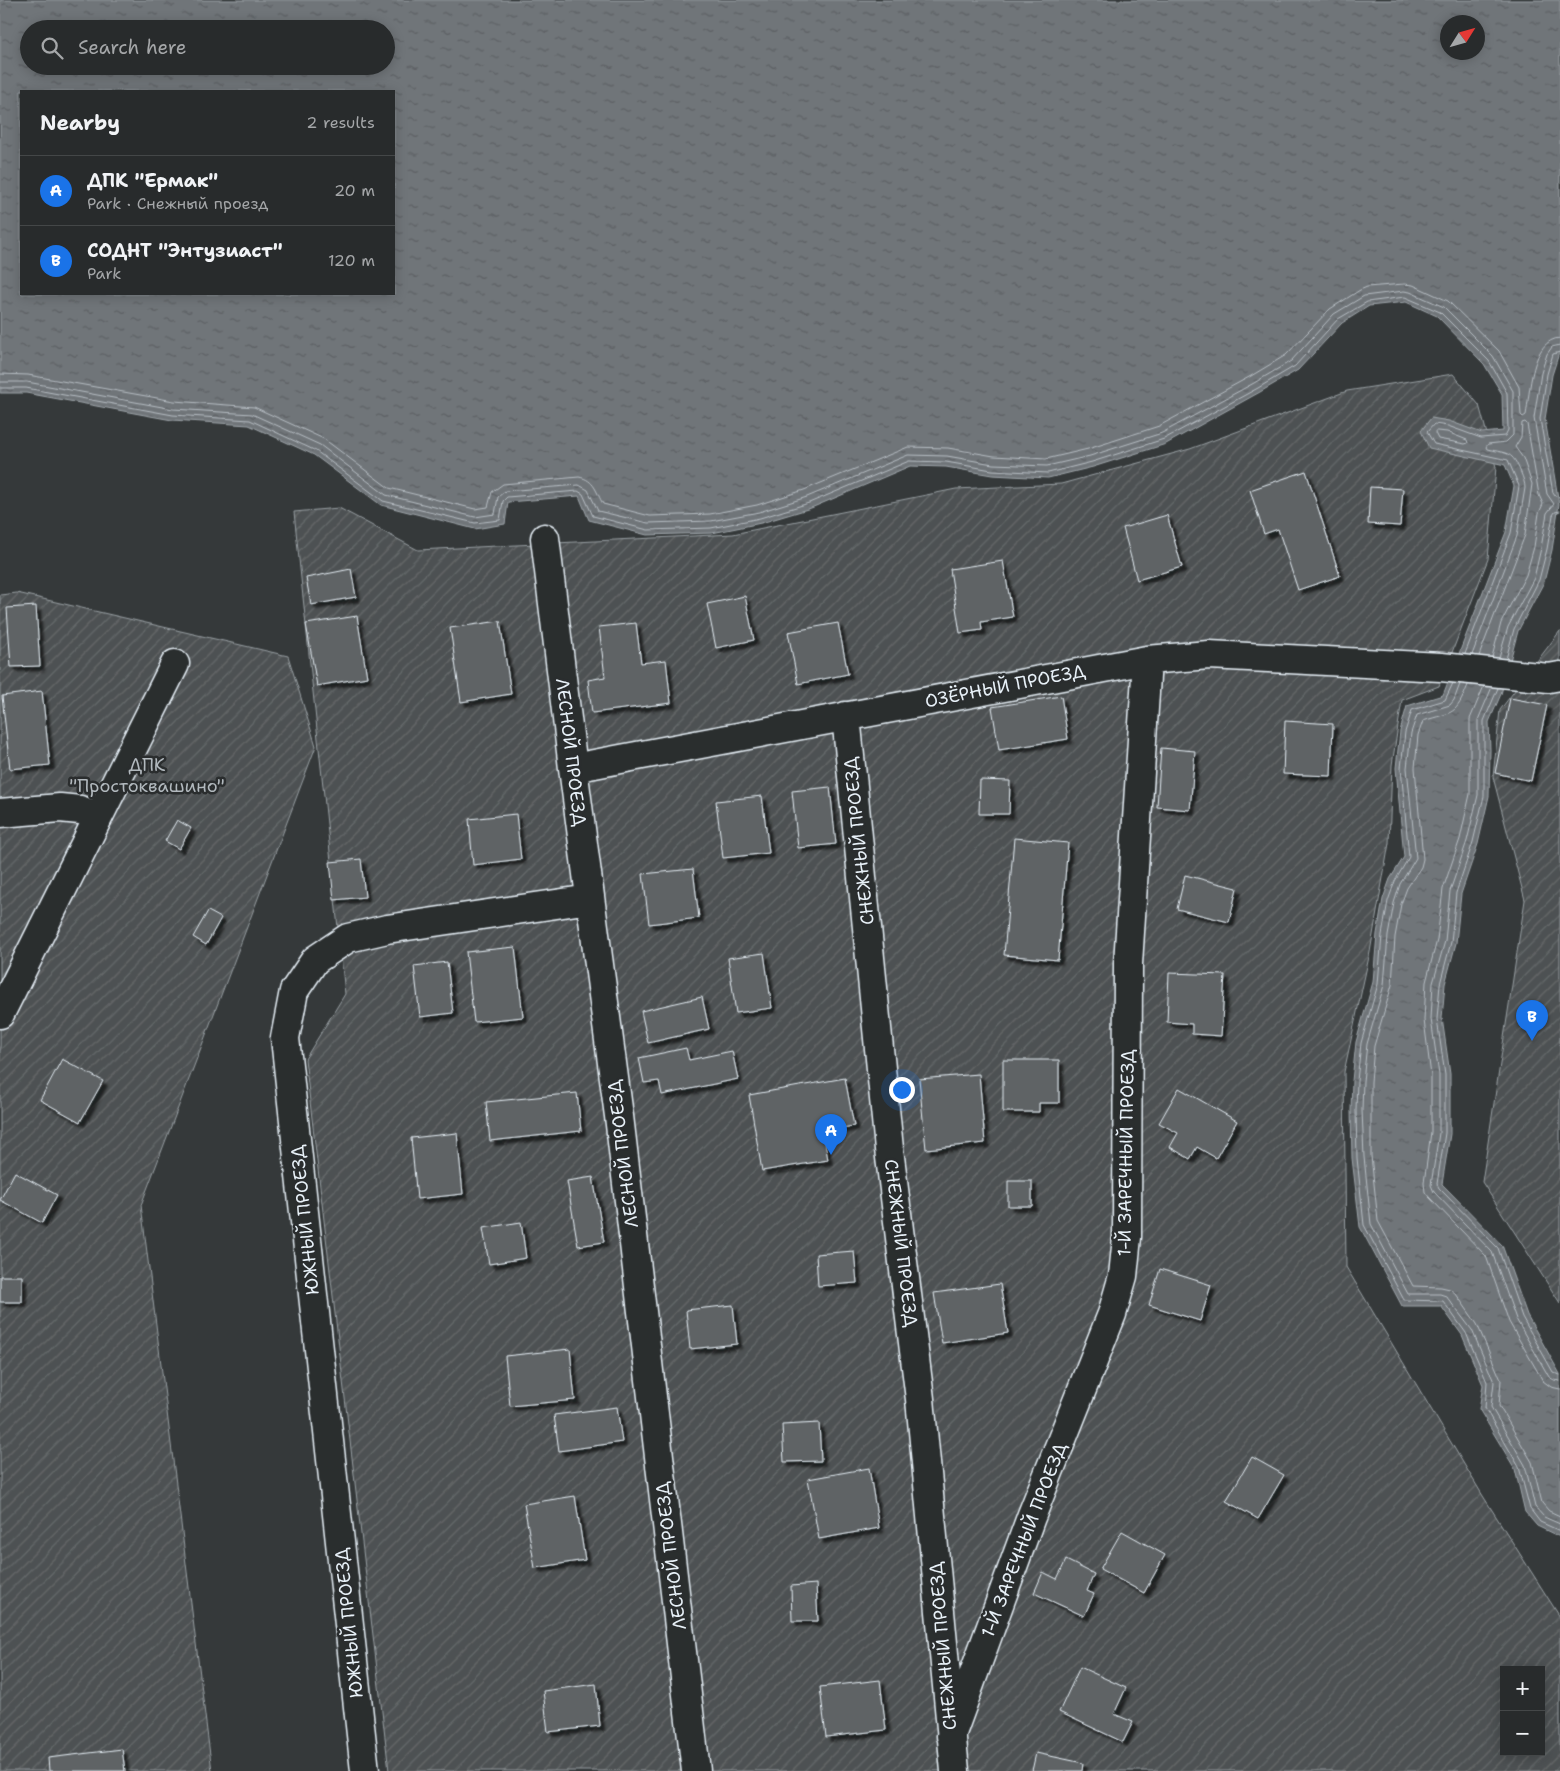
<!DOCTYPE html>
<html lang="en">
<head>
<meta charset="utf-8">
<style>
	body { margin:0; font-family:"Shantell Sans",sans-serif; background:#303334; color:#f1f3f6 }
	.controls { position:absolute; right:15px; bottom:15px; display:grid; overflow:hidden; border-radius:0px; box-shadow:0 2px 12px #0003 }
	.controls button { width:45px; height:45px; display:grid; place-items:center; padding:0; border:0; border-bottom:1px solid #444748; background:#282b2c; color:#f1f3f6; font:25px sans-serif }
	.compass { position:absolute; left:1440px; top:15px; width:45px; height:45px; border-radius:50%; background:#282b2c; box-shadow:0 2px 12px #0003; rotate:53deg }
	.you { position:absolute; left:901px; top:1089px; width:18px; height:18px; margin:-12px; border:4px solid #fff; border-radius:50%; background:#1a73e8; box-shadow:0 0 0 8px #1a73e833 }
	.badge { display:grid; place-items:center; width:32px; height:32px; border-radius:50%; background:#1a73e8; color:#fff; font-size:16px; font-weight:700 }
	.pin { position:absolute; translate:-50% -41px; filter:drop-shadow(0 1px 2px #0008) }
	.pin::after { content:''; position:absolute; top:26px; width:18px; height:15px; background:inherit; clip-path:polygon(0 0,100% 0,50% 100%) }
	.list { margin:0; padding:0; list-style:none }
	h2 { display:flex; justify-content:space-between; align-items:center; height:65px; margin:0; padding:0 20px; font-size:21px }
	h2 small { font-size:16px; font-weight:400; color:#a5a7a9 }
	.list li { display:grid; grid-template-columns:32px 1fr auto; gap:15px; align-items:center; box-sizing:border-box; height:70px; padding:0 20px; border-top:1px solid #444748 }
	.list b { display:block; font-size:19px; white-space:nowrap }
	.list p { margin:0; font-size:16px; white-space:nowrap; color:#a5a7a9 }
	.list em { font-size:16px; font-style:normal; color:#a5a7a9 }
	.icon { flex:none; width:28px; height:28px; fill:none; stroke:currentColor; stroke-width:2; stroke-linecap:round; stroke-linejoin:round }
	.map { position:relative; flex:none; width:1560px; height:1771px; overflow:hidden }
	.search { position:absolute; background:#282b2c; box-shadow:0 2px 12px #0003; left:20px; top:20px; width:375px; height:55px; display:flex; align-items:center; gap:12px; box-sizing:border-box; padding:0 18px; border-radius:28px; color:#a5a7a9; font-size:19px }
	.panel { position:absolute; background:#282b2c; box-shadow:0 2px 12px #0003; left:20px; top:90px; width:375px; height:205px; border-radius:0px }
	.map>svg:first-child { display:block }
</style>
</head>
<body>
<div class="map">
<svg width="1560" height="1771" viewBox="0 0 1560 1771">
	<defs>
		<pattern id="garden-furrows" width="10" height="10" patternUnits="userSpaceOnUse" patternTransform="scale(1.25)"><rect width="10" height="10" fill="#4d5152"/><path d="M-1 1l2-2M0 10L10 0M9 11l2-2" fill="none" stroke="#676a6c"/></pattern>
		<pattern id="water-ripples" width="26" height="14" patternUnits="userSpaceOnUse" patternTransform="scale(1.25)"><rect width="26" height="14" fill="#707579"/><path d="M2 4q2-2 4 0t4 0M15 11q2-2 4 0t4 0" fill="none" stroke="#5b5e62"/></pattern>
		<filter id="shadow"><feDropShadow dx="4.5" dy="4.5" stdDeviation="1" flood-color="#0009"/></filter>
	</defs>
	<rect width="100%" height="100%" fill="#35393a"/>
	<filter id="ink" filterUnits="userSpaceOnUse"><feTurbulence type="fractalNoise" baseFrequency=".02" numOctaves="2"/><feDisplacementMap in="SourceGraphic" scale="10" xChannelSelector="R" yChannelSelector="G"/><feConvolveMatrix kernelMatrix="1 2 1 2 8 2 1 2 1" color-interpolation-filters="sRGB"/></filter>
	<g filter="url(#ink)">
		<path fill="url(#garden-furrows)" stroke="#9aa1a5" fill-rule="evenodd" d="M1453,374L1479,405L1496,467L1488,559L1439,686L1402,700L1392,765L1389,843L1370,952L1344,1072L1346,1267L1483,1496L1560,1617V1771H389L305,1059L345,994L294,512L339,508L418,550L733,534L956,489L1061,484L1190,449L1347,391ZM1504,1670H1541V1752H1504Z
			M17,593L288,656L316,746L141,1205L212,1771H0V595Z
			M1560,631V1303L1482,1182L1525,900L1493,777L1500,710Z"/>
		<path fill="url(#water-ripples)" stroke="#a0a7ac" fill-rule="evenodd" d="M0,0H1560V350L1552,375L1545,419L1559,504L1552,550L1544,582L1518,631L1501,694L1489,722L1490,750L1489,796L1478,844L1461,894L1456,943L1445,984L1442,1018L1450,1074V1134L1442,1184L1502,1245L1527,1315L1560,1374V1537L1537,1526L1525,1512L1515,1469L1479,1409L1483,1385L1462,1335L1441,1306H1402L1360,1227L1352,1158L1351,1110L1352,1081L1356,1042L1373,982L1377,934L1383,899L1390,879L1404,857L1396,768L1400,731L1407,706L1443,695L1506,532L1514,486L1505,465L1429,448L1421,431L1431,418L1449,421L1482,433L1503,431L1502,394L1484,364L1437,316L1406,302L1369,306L1342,323L1298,370L1260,392L1166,444L1093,467L1048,478L992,475L946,467L910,466L811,508L761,523L712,533L647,535L589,520L579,496L508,502L505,524L475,529L381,505L314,455L249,425L172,420L26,393H0ZM1448,22H1478V52H1448ZM29,29H386V66H29ZM21,91H394V294H21Z"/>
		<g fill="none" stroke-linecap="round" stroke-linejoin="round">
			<path stroke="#b8bfc5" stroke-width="1" d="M1560,352L1553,354L1547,374L1540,419L1553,493L1555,496L1560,497
				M0,374L28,375L174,401L254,407L324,439L389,488L475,509L488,507L492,492L503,484L579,477C595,480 596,492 603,504L650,516L710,514L757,505L804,490L908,447L948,448L994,456L1046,459L1088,449L1159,426L1251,376L1286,355L1330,309L1360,290L1367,287L1404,284L1413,285L1448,301L1499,351L1519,387L1521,415L1523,417L1526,415C1530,393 1531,339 1560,338
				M0,382H27L173,409L252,414L320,445L386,495L475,517L495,514L498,497L505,491L579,485L588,490L598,511L648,523L711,521L759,512L807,497L908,455L947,456L993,464L1047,466L1090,456L1162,433L1254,383L1291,361L1334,314L1364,296L1404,291L1410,292L1444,307L1493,356L1513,391V435L1506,442L1488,444L1486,447L1487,449C1509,454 1512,451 1521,473C1523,478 1525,483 1525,488L1517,536L1472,655
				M0,388H26L173,415L250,420L316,451L383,501L475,523L500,520L503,501L507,497L578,491L583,494L593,516L648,530L711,528L760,518L809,503L909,461L946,462L992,470L1048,473L1092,462L1164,439L1258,388L1295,366L1338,319L1367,302L1405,297L1440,312L1489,361L1507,393L1508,430L1505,436L1481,438L1448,426L1434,424L1427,432L1434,444L1508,460L1519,486L1511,533L1465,654
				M1437,431L1447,432L1467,440L1468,443L1465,444L1438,439L1435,433Z
				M1479,656L1525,535L1532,484L1523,458L1515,447L1521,437L1522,423L1525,422L1527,424L1539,495L1543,504L1539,513L1534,547L1526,575L1501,623L1492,657
				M1499,658L1508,627L1534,578L1541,548L1547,513L1554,504L1547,494L1534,418L1541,373L1547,354L1552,347L1560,345
				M1506,659L1514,629L1539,580L1547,549L1553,515L1555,512L1560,511
				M1453,683L1445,700L1412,710L1405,732L1401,768L1409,857L1395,881L1388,901L1382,935L1378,984L1361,1043L1357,1081L1356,1110L1357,1158L1364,1225L1404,1300L1443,1301L1466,1333L1487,1382L1485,1408L1519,1467L1530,1509L1540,1522L1560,1531
				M1460,684L1454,700L1450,705L1417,715L1411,733L1407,768L1416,858L1400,884L1394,903L1388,936L1384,985L1367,1044L1363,1081L1362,1110L1364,1157L1371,1224L1408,1294H1440L1446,1296L1472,1330L1494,1382L1491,1407L1525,1465L1535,1507L1544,1517L1560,1524
				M1468,685C1455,717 1454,711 1423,721L1418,735L1415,768L1423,859L1421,867L1407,888L1401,904L1395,937L1392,985L1374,1046L1371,1082V1156L1378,1221L1413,1286L1441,1287L1450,1289L1456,1294L1477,1324L1501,1380L1499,1406L1532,1462L1542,1503L1549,1511L1560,1516
				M1484,686L1470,719V794L1460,839L1443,889L1437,940L1426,982L1424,1020L1431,1076V1132L1424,1183L1425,1192L1429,1197L1486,1256L1509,1322L1543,1381L1551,1387L1560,1389
				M1492,687L1478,720V795L1467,841L1450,891L1445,941L1433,983L1431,1019L1439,1075V1133L1431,1185L1434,1192L1492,1252L1516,1319L1549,1377L1554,1380L1560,1381
				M1498,688L1484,721V796L1473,842L1456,893L1451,942L1440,984L1437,1019L1445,1075V1133L1437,1184L1439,1188L1498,1248L1522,1317L1553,1372L1560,1375"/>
		</g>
		<path fill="#5f6365" stroke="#e8f1f8" filter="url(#shadow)" d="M1306,471L1340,576L1298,590L1278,529L1264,534L1250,490Z
			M1370,487L1403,489L1400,526L1368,524Z
			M1167,515L1182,567L1137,580L1123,528Z
			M1003,561L1013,617L981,622L982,630L960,633L950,569Z
			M351,569L356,597L311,605L306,578Z
			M745,596L754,640L716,648L707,604Z
			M36,606L40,666L11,667L7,608Z
			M357,616L367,677L317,686L306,624Z
			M500,621L511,694L461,702L450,628Z
			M636,623L641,663L666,660L671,703L592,713L588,680L605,677L599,627Z
			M838,623L848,674L798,684L788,632Z
			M42,691L50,765L10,769L2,696Z
			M1061,696L1068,739L999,750L992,707Z
			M1510,698L1547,705L1531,781L1495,773Z
			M1285,721L1333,724L1331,776L1283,774Z
			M1161,748L1195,751L1190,810L1157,807Z
			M980,780L1010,781L1009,814H979Z
			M830,787L836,844L798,848L792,791Z
			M762,796L769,853L723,858L716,801Z
			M516,814L521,859L473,865L469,819Z
			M177,820L191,828L179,849L165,841Z
			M1014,838L1068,843L1058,960L1004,955Z
			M361,859L365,897L334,900L330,862Z
			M693,869L699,918L649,924L643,874Z
			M1185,875L1237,888L1229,922L1177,909Z
			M208,911L221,918L206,945L193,937Z
			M515,947L523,1017L474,1022L466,952Z
			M764,953L772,1008L736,1013L728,958Z
			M447,962L453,1013L420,1017L414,966Z
			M1169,973L1225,975L1221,1036L1192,1034V1024L1167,1022Z
			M702,997L709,1029L648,1043L641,1011Z
			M686,1048L689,1060L732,1051L738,1079L662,1095L659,1081L644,1083L639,1058Z
			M62,1059L103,1081L80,1122L40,1100Z
			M1003,1060H1059V1103H1039V1112H1003Z
			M979,1074L985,1143L926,1149L919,1079Z
			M845,1078L854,1126L823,1131L828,1160L762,1171L749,1095Z
			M1179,1088L1237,1121L1216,1158L1197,1147L1190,1159L1170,1147L1178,1133L1159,1123Z
			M577,1093L581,1131L490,1141L486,1102Z
			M457,1133L463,1194L417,1199L411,1138Z
			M15,1172L57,1195L42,1223L0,1200Z
			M593,1177L604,1242L578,1246L567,1181Z
			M1008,1181H1032V1206H1008Z
			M521,1222L526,1258L489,1264L483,1228Z
			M854,1251L857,1283L818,1286L816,1254Z
			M1160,1269L1211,1285L1200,1321L1149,1305Z
			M0,1276H22V1302H0Z
			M1000,1284L1008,1333L942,1343L934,1293Z
			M733,1305L737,1344L690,1349L686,1310Z
			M570,1349L575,1400L510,1406L505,1356Z
			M617,1407L622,1442L559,1451L554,1415Z
			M819,1423L821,1461L784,1462L782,1425Z
			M1252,1457L1284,1475L1258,1519L1226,1501Z
			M869,1468L879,1528L819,1539L808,1479Z
			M575,1496L585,1560L535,1568L524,1504Z
			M1122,1531L1165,1555L1144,1593L1100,1569Z
			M1066,1560L1094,1574L1087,1591L1094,1594L1084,1616L1034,1593L1043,1572L1057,1579Z
			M816,1584L818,1621H792L791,1586Z
			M1080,1667L1126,1688L1114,1714L1133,1722L1123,1742L1059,1712Z
			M880,1680L886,1730L826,1737L820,1687Z
			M596,1684L600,1726L548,1732L543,1691Z
			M122,1749L125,1771H49L48,1758Z
			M1036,1753L1083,1763L1082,1771H1032Z"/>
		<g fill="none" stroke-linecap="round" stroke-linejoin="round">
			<defs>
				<path id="minor" d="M545,538L573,768L619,1116L696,1771
					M846,716L889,1149L920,1399L955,1771
					M573,768L1147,660L1209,655L1441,667L1549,678L1560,676
					M0,813L60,808L80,810L99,816
					M0,1014L175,664
					M951,1736L1031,1517L1112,1314L1123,1276L1127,1237L1128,964L1147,660
					M365,1771L285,1038L294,991L315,960L348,938L387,929L590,899"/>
			</defs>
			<use href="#minor" stroke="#e8f1f8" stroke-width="31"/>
			<use href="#minor" stroke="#2a2d2e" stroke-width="28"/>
		</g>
	</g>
	<g text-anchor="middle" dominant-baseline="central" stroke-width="5" stroke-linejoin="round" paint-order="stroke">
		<g font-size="18" fill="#e8f1f8" stroke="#2a2d2e">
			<text transform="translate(1005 686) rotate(-11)">ОЗЁРНЫЙ ПРОЕЗД</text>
			<text transform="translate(571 752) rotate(83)">ЛЕСНОЙ ПРОЕЗД</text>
			<text transform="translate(859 841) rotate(-96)">СНЕЖНЫЙ ПРОЕЗД</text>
			<text transform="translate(1126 1153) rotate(-89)">1-Й ЗАРЕЧНЫЙ ПРОЕЗД</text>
			<text transform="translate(623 1154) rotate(-97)">ЛЕСНОЙ ПРОЕЗД</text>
			<text transform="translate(305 1220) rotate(-96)">ЮЖНЫЙ ПРОЕЗД</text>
			<text transform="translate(901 1243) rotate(83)">СНЕЖНЫЙ ПРОЕЗД</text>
			<text transform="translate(1024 1540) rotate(-69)">1-Й ЗАРЕЧНЫЙ ПРОЕЗД</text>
			<text transform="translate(671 1556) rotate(-97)">ЛЕСНОЙ ПРОЕЗД</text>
			<text transform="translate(349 1623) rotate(-96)">ЮЖНЫЙ ПРОЕЗД</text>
			<text transform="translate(943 1646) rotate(-95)">СНЕЖНЫЙ ПРОЕЗД</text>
		</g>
		<g font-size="18" fill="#b2b9be" stroke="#2a2d2e">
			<text x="147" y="765">ДПК<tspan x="147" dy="21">"Простоквашино"</tspan></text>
		</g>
	</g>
</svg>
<div class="controls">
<button>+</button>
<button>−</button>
</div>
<svg class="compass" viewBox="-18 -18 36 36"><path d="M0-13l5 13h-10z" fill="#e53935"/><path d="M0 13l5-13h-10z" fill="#a5a7a9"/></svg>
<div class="you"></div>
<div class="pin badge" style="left:831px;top:1155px">A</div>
<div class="pin badge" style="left:1532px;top:1041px">B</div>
<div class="search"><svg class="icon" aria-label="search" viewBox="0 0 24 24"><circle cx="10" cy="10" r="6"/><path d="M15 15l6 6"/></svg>Search here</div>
<section class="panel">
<h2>Nearby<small>2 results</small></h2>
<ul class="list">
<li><span class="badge">A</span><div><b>ДПК &quot;Ермак&quot;</b><p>Park · Снежный проезд</p></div><em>20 m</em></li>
<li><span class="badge">B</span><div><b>СОДНТ &quot;Энтузиаст&quot;</b><p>Park</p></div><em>120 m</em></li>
</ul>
</section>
</div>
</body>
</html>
